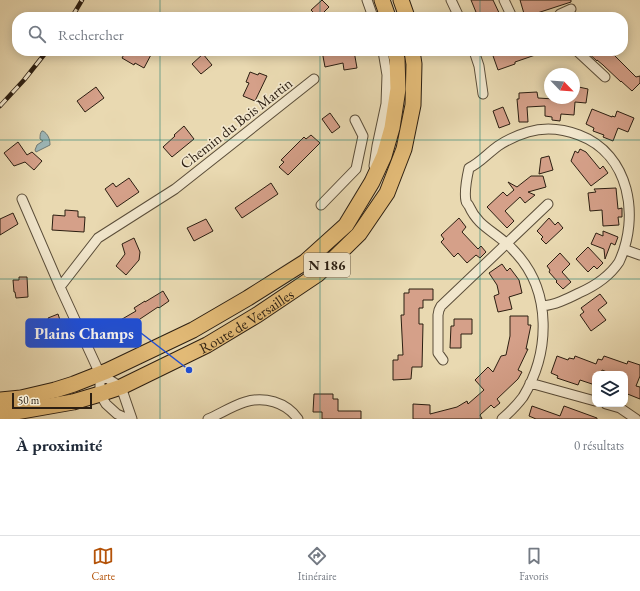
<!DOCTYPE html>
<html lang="fr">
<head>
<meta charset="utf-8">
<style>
	body { margin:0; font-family:"EB Garamond",serif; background:#f6f6f7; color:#1f2937 }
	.controls { position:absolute; right:12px; bottom:12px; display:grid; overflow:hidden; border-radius:8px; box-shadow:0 2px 10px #0003 }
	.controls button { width:36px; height:36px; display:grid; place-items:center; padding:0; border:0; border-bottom:1px solid #e0e1e3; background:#fff; color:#1f2937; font:20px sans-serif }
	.compass { position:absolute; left:544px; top:68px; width:36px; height:36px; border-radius:50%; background:#fff; box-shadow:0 2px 10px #0003; rotate:115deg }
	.scale { position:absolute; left:12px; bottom:10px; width:80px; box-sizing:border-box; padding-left:4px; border:2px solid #2b1e11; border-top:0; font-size:11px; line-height:14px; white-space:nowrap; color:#2b1e11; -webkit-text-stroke:3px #f1e6cc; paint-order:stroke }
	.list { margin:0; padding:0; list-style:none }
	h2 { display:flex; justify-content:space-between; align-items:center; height:52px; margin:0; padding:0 16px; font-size:17px }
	h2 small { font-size:13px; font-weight:400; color:#747a83 }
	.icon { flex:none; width:22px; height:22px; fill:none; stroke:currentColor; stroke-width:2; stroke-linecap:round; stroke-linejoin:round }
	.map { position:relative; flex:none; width:640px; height:419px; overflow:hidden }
	.search { position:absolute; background:#fff; box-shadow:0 2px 10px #0003; left:12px; right:12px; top:12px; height:44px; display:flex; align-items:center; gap:10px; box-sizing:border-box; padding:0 14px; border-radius:16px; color:#747a83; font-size:15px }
	.sheet { height:116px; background:#fff }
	nav { display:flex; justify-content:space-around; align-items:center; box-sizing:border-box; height:56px; border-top:1px solid #e0e1e3; background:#fff; font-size:11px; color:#747a83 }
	nav a { display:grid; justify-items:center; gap:2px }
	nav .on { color:#b45309 }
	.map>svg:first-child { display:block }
</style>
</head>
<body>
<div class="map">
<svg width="640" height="419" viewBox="0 0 640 419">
	<rect width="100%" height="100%" fill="#e9d9b1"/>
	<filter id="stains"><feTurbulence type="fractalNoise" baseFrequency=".005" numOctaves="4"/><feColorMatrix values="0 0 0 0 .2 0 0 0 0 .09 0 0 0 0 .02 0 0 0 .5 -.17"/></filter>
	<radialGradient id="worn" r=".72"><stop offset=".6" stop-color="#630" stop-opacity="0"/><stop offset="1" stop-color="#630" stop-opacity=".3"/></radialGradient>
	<path fill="#9db7b8" stroke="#6f7a75" d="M42,131H43C48,134 50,139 50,145L36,152L35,150L37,145L43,141L40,139C40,136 40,133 42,131Z"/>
	<path fill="#d5a089" stroke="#2b1e11" d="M322,0L329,7L319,17H318L311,10Z
		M471,0H493L501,17H478Z
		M520,0H571V2L525,17Z
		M126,51H153L144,68L135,63L134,65L122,58Z
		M322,51H354L357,68L344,70L343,63L325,67Z
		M498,51H544V52L515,62V64L498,70L492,53Z
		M586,51H608L612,55H614L636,77L640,76V83L632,91L621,81V82L603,65L597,60V61Z
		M203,54L212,65L201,74L192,64Z
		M250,72L258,75L259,73L267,76L255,101L243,96L249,83L246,82Z
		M574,86L588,89L586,103L575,102L574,115L561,114L560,121L552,120V117L545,116V106L527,107L528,122H519L517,99H519V93L537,92L538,98L554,99V98H561V100H566V98H574Z
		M96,87L104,98L85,112L77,101Z
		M503,107L510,124L499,128L493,111Z
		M592,109L612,117V116L615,117L617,111L634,118L628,132L618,128L613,141L603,137L604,135L593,131L594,128L586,124Z
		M330,113L340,127L332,133L322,119Z
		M184,126L194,139L172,157L163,147L175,136L174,135Z
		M311,135L320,143L288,175L279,167L284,162L281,160L304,137L306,139Z
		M18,142L27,155L32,152L42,161L34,170L25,162L14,166L4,153Z
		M580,149L586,152L600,169L603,166L608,173L591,186L571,161L575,151L578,153Z
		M549,156L553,170L539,174L541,158Z
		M531,176H543L546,187L528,192L535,195L525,203L520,197L505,211L514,221L507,228L487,207L503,192L507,196L514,190L508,182L517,187Z
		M129,178L139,192L117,207L105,189L113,183L116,187Z
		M271,183L278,194L242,218L235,208Z
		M616,188L618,209L622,208V217H618L619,225L603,226L602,210L590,211L588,193L596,192L594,189Z
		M65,210L78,211V217H85L84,232L52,230L53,215L65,216Z
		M13,213L18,224L0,235V219Z
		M459,218L466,227L462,232L478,249L481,246L486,252L480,258L476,255L467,263L458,253L454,257L441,242L444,239L441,235Z
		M549,218L555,225L558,222L563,228L546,244L541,239L543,237L537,231Z
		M206,219L213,231L194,241L187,228Z
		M603,231L618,237L615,245L611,243L605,259L604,249L591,244L596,233L603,236Z
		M134,238L140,252L139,260L126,275L116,266L125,254L122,244Z
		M588,247L603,263L597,269L594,266L588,272L576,259Z
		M560,253L570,264L562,272L571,282L563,289L556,282L557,281L549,272L550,270L547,266Z
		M502,264L507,271L510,268L519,280L522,293L509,297L512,309L498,312L494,296L499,294L497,285L489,273Z
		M19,277H27L28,297L16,298L15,292H14L13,280H19Z
		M409,289H433V300H423V308H419V324H423L422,367H412L411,379L393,380V360H398V355H403L401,315H404V293H409Z
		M163,291L169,301L159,308L158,307L128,327L130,330L112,341L105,329L136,311L134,308L145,301V302Z
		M600,294L607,303L598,310L606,320L591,331L580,315L584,312L581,308Z
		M58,314L63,329L65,328L69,337L46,346L43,338L54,334L48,318Z
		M510,316H528V325H531L526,349H528L518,370L522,372L518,379L497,399L500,403L494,408L491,405L480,415L482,419H413V404L430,405V414L457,407L467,401L468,404L484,390L475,380L488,367L493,372L501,356L506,355L510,336Z
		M454,319H472V334H461V348H450L451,326H454Z
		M557,356L568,360L569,358L574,359L575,356L596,364L598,359L602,360L604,356L627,364L628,361L640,365V376L636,386L640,387V399L625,393V374H612L602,370L601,374H595V385L580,380L578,385L557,378L558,376L551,373Z
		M314,394H333V399H338V411H361V419H322V412H313Z
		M532,406L560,416L564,406L597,418V419H536L529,416Z"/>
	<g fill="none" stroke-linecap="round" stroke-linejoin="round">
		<defs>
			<path id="street" d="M367,0L373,17
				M451,0L459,17
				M504,0L512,17
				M558,17L560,14L571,9
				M474,51L479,66L483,94
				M577,51L605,77
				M374,166L377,146L386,104L387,75L383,51
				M22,199L60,287L100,374V394L106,404L117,414L128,419
				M321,205L356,169L363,136L355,120
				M626,250L640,255
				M60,287L98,238L175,189L314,79
				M443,360L438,353V315L439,310L441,306L548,204
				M100,374L121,387L132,419
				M530,383L595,401
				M606,404L620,408L636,419
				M208,419C220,414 232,406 245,402C264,396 286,402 298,419
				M502,419C510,412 517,405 523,397C550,353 552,292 516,253C513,250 510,246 507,244C492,230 478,226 469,206C468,204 466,203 466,201C464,192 467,177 469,168C480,163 488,153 498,146C507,140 518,135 528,132C545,127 563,129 579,135C630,154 640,217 619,262C609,277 595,286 579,293C567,299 555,305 542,306"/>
			<g id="primary">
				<path d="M382,0L388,17"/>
				<path d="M401,0L407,17"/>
				<path d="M0,400L21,398L55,390L74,384L107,371L193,330L248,298L305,262L346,225L372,182L384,156L392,128L398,89L397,59L395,51"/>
				<path id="s1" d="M0,414L16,412L73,402L100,394L121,387L207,345L257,315L318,274L359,234L387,193L404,149L413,105L414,64L412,51"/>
			</g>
		</defs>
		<use href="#street" stroke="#5a4d39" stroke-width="11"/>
		<use href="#primary" stroke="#2b1e11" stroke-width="17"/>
		<use href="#street" stroke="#f1e6cc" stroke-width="9"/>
		<use href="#primary" stroke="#e4bc78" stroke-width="15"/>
		<defs>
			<path id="rail" d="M72,17L82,0
				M0,106L24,80L47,51"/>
		</defs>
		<use href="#rail" stroke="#2b1e11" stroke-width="4.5"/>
		<use href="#rail" stroke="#f1e6cc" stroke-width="3" stroke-dasharray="9" stroke-linecap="butt"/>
	</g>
	<path fill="none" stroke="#0f766e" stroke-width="1" stroke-opacity="0.55" d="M160,0V17M320,0V17M480,0V17M160,51V419M320,51V419M480,51V419M0,140H640M0,279H640"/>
	<g text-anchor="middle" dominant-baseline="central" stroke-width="3.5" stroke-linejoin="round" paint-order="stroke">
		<rect fill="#f1e6cc" stroke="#665a49" stroke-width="1" x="304" y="253" width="46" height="24" rx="3"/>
		<g font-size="14" font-weight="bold" fill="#2b1e11">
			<text x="327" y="265">N 186</text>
		</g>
		<g font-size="15" fill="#2b1e11" stroke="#f1e6cc">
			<text transform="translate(236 123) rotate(-38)">Chemin du Bois Martin</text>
			<text stroke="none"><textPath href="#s1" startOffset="266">Route de Versailles</textPath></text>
		</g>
	</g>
	<path fill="none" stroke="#1d4ed8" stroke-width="1.5" d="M189 370L141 333"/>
	<circle fill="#1d4ed8" stroke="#f1e6cc" stroke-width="1.5" cx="189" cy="370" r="4"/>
	<rect fill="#1d4ed8" stroke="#1d4ed8" stroke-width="1.5" x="26" y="319" width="115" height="28" rx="4"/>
	<g font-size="16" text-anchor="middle" font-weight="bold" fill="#fff">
		<text x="84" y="339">Plains Champs</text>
	</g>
	<rect width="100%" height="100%" filter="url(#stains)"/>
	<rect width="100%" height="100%" fill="url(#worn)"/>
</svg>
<div class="controls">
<button><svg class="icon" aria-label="layers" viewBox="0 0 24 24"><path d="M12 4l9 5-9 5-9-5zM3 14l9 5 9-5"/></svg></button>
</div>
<svg class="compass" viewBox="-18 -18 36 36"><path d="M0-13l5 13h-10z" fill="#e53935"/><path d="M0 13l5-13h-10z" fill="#747a83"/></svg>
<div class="scale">50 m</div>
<div class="search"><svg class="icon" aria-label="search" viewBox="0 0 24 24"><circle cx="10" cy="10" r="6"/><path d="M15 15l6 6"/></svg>Rechercher</div>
</div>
<section class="sheet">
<h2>À proximité<small>0 résultats</small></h2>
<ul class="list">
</ul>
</section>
<nav>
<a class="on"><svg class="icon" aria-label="map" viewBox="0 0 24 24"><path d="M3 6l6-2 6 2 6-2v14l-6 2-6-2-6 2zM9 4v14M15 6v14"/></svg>Carte</a>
<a><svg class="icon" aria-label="directions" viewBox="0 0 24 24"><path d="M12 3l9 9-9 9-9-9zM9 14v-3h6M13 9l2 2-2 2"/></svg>Itinéraire</a>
<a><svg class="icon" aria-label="saved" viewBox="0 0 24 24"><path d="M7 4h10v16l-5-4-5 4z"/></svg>Favoris</a>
</nav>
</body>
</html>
